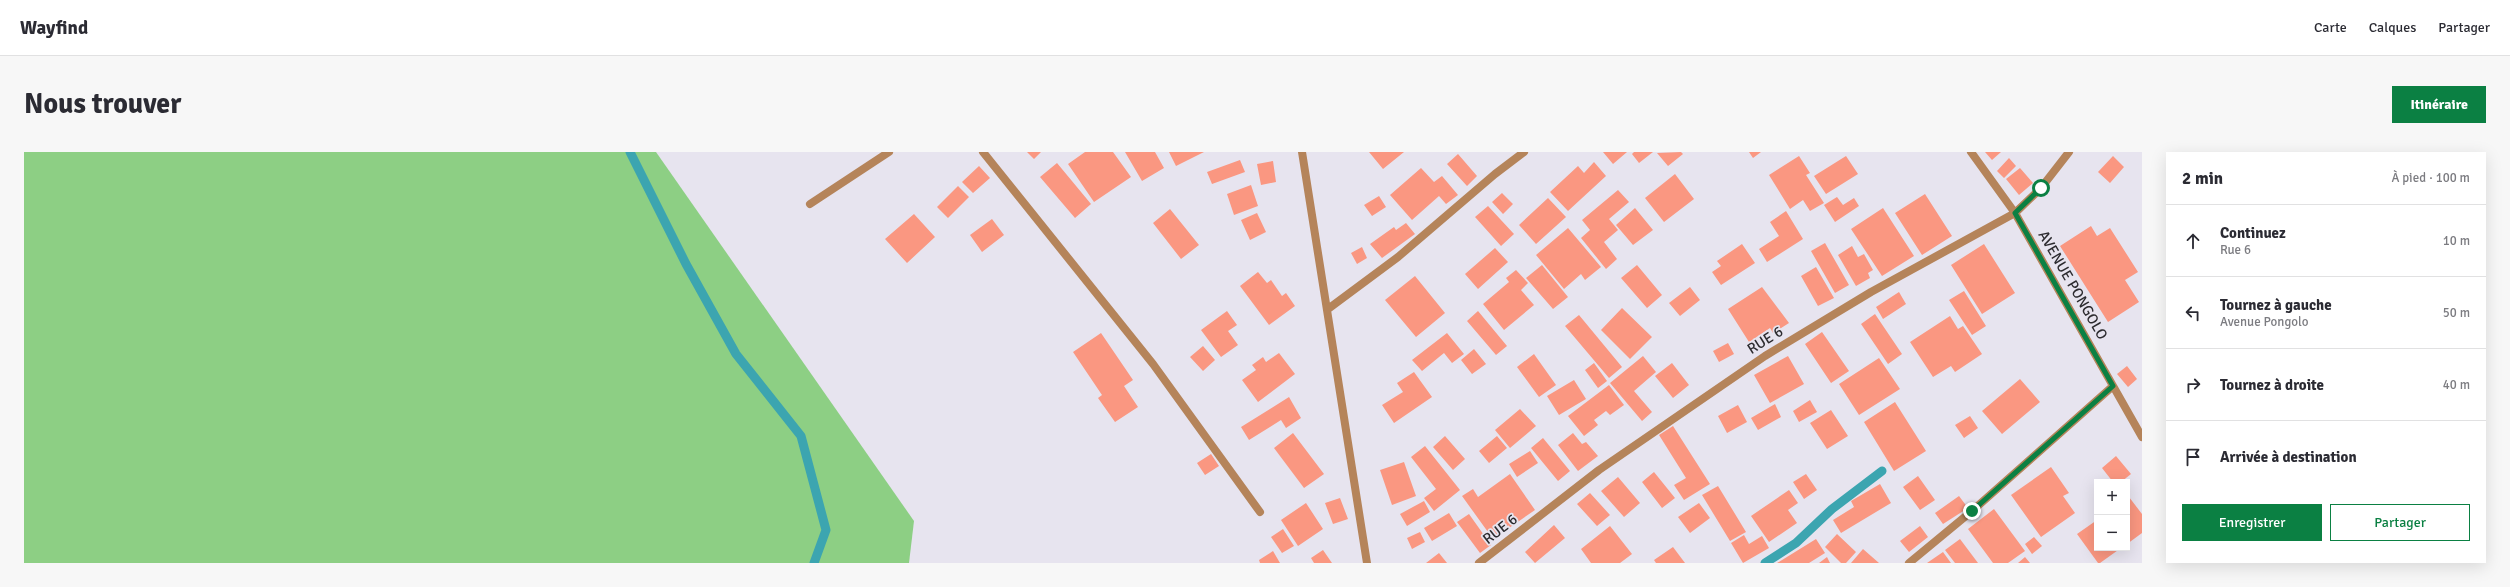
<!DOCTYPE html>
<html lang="fr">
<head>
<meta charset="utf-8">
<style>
	body { margin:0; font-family:Signika,sans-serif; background:#f7f7f7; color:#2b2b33 }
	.controls { position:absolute; right:12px; bottom:12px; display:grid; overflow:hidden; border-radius:0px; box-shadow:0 4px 16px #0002 }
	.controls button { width:36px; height:36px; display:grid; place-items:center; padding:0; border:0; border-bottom:1px solid #e1e1e2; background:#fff; color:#2b2b33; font:20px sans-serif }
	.stop { position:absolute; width:12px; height:12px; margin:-9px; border:3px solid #0b8043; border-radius:50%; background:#fff }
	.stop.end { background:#0b8043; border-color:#fff; box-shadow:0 1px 4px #0008 }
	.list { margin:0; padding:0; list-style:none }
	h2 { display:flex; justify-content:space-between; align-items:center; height:52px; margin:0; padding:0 16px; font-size:17px }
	h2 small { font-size:13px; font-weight:400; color:#7c7c81 }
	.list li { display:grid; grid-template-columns:26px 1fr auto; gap:12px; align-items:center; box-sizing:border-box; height:72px; padding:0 16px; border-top:1px solid #e1e1e2 }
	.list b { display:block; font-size:15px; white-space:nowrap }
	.list p { margin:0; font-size:13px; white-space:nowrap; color:#7c7c81 }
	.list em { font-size:13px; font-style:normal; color:#7c7c81 }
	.actions { display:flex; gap:8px; padding:12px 16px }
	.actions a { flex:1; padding:9px 0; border:1px solid #0b8043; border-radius:0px; text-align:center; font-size:14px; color:#0b8043 }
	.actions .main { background:#0b8043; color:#fff }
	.icon { flex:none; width:22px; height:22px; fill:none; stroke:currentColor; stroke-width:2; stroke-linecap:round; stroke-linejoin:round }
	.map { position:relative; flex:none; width:2118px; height:411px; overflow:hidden; border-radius:0px }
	header { display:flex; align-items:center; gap:24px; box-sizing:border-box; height:56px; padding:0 20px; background:#fff; border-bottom:1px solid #e1e1e2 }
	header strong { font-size:19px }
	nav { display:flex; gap:22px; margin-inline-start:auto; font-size:14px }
	.intro { display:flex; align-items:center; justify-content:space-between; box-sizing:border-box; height:96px; padding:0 24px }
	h1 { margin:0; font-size:28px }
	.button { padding:10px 18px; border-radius:0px; background:#0b8043; color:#fff; font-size:14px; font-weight:700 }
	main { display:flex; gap:24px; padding:0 24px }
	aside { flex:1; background:#fff; border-radius:0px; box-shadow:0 4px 16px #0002 }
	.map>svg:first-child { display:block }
</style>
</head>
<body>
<header>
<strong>Wayfind</strong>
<nav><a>Carte</a><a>Calques</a><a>Partager</a></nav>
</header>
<div class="intro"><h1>Nous trouver</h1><a class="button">Itinéraire</a></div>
<main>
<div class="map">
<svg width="2118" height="411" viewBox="0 0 2118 411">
	<rect width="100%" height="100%" fill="#e7e4ef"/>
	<path fill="#8dcf84" d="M0,0H632L890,369L885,411H0Z"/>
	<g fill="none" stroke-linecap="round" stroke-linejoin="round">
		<path stroke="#3ca5b0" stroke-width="9" d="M606,0L662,112L712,202L777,284L802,378L790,411
			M1741,411L1772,391L1808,357L1858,319"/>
	</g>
	<path fill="#fa9781" d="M1003,0H1017L1010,7Z
		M1061,0H1089L1107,25L1070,50L1044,12Z
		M1101,0H1131L1140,16L1118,29Z
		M1145,0H1180L1152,14Z
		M1345,0H1380L1359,17Z
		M1579,0H1603L1589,12Z
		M1610,0H1629L1615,11L1608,2Z
		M1657,0L1659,2L1644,14L1633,1Z
		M1725,0H1737L1729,6Z
		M1961,0H1977L1968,8Z
		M1434,2L1453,24L1443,34L1423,12Z
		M1775,4L1786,21L1782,23L1800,51L1786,59L1779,48L1766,57L1745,23Z
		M1822,4L1834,22L1802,42L1790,24Z
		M2089,4L2100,15L2086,31L2074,20Z
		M1985,6L1992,14L1980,26L1973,19Z
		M1216,8L1221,20L1188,32L1183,20Z
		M1249,9L1252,30L1237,33L1233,12Z
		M1570,10L1582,24L1544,59L1526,40L1554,14L1560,21Z
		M1033,11L1067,52L1051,66L1016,25Z
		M955,14L966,26L949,41L938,30Z
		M1397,16L1410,30L1418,24L1434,43L1422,52L1415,44L1388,68L1366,43Z
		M1996,16L2009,31L1995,43L1982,27Z
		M1651,22L1670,47L1640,70L1621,46Z
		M1227,33L1234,54L1210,63L1203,42Z
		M934,34L945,45L924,66L913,55Z
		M1594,38L1605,50L1585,67L1594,78L1580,90L1593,107L1582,117L1557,86L1566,78L1558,68Z
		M1478,41L1489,52L1479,62L1468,50Z
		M1901,42L1928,84L1898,103L1871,61Z
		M1355,44L1362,55L1348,64L1340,53Z
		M1813,45L1819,53L1830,46L1835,54L1811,70L1800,53Z
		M1524,46L1542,65L1512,92L1495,73Z
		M1464,54L1490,82L1477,94L1451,65Z
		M1611,56L1629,78L1609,93L1592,73Z
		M1859,56L1890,104L1858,124L1827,77Z
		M1146,57L1175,93L1157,107L1129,71Z
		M1762,59L1779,87L1743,110L1735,97L1755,84L1746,70Z
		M1233,61L1242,80L1226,88L1217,68Z
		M890,62L911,85L883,111L861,87Z
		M968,67L980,83L958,100L946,83Z
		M1382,71L1391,82L1358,106L1346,92L1370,75L1372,78Z
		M2067,74L2073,84L2086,76L2114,120L2101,128L2115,150L2084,170L2036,94Z
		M1544,76L1577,115L1561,128L1557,122L1540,137L1512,103Z
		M1801,91L1825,133L1811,141L1787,99Z
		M1718,92L1731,111L1697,133L1688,120L1697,114L1693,109Z
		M1960,92L1991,141L1958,162L1927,113Z
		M1828,94L1834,105L1840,102L1849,118L1844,121L1846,126L1832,134L1814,103Z
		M1338,95L1343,106L1333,112L1327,101Z
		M1471,96L1484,110L1454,137L1441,122Z
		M1518,113L1544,145L1529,157L1502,126Z
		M1613,113L1638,143L1623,156L1597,126Z
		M1792,115L1810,146L1794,154L1777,124Z
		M1492,118L1504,131L1497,138L1510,153L1480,178L1459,152L1485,130L1482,126Z
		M1234,120L1243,131L1247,128L1258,144L1262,141L1271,154L1245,173L1216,134Z
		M1391,124L1421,161L1392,185L1361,148Z
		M1666,135L1676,148L1656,164L1645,151Z
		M1738,135L1765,171L1749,181L1746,176L1725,190L1704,157Z
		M1940,139L1962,174L1948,183L1925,148Z
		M1875,140L1882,152L1859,167L1852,155Z
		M1598,156L1628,185L1606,207L1577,178Z
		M1203,159L1213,173L1204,179L1214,193L1197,205L1177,178Z
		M1454,159L1483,194L1472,203L1443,169Z
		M1851,162L1878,202L1864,212L1837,172Z
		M1555,163L1598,215L1585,226L1541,174Z
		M1926,164L1934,177L1939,174L1958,202L1931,220L1927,214L1909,225L1886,190Z
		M1798,180L1825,219L1807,231L1781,192Z
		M1077,181L1109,228L1100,234L1114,255L1091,270L1074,246L1078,243L1049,200Z
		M1423,181L1440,202L1428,211L1420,201L1398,219L1388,208Z
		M1704,191L1710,202L1695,210L1689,199Z
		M1179,194L1191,208L1179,219L1166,205Z
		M1450,197L1462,212L1448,222L1437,208Z
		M1255,201L1271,222L1234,250L1218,228L1232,218L1228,213L1239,205L1242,210Z
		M1510,202L1532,233L1515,245L1493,215Z
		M1619,204L1632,220L1610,239L1628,260L1618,269L1586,231Z
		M1764,204L1780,232L1746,251L1730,223Z
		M1855,206L1876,237L1835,263L1815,232Z
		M1570,211L1583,229L1574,236L1561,218Z
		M1648,211L1665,233L1649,246L1631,224Z
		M2103,214L2113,227L2104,235L2093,222Z
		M1390,220L1408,245L1370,271L1358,253L1379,240L1373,231Z
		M1996,227L2016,250L1978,282L1958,259Z
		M1550,228L1562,247L1535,263L1523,244Z
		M1585,233L1600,253L1586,263L1582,259L1570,268L1574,273L1560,284L1544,264Z
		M1265,245L1277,266L1262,276L1257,268L1225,288L1217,275Z
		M1786,248L1793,260L1775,270L1769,259Z
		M1871,250L1902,299L1870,319L1840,270Z
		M1751,252L1757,265L1734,278L1727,266Z
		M1714,253L1723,270L1703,281L1694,264Z
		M1496,257L1512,274L1486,296L1471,278Z
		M1807,258L1824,284L1803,297L1786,271Z
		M1946,264L1954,276L1940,286L1931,273Z
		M1649,274L1686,332L1660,348L1650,333L1662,326L1635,283Z
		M1269,281L1300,322L1280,336L1250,296Z
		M1549,281L1558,292L1562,290L1574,304L1554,319L1534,293Z
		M1421,284L1441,307L1429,318L1409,295Z
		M1473,284L1483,296L1465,311L1455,299Z
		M1519,286L1546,319L1534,329L1507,296Z
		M1401,294L1436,338L1410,359L1400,346L1412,337L1387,305Z
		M1506,299L1514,311L1493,325L1485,312Z
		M1187,302L1195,314L1181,323L1173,311Z
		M2092,304L2107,322L2097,330H2089L2078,316Z
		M1380,310L1392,344L1368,353L1356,318Z
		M2027,315L2045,341L2039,344L2051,361L2017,385L1987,343Z
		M1630,320L1651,346L1638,356L1618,330Z
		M1486,322L1511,358L1469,387L1438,344L1449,337L1454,345Z
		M1782,322L1793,338L1780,347L1769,330Z
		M1894,324L1911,348L1896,358L1879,335Z
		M1594,325L1616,351L1600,365L1577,339Z
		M1856,332L1867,351L1817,381L1809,368L1830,355L1827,349Z
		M1694,334L1722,380L1706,389L1678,343Z
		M1765,338L1774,351L1764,358L1773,371L1745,390L1727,364Z
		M1566,341L1586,363L1573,374L1553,352Z
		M1935,344L1944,356L1919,372L1911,361Z
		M2105,345L2118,362V381L2103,392V346Z
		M1316,346L1324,367L1309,372L1301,351Z
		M1400,349L1406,360L1383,374L1376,362Z
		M1282,351L1299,377L1274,394L1257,368Z
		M1675,351L1686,366L1666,381L1654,365Z
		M1970,357L2001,399L1984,411H1969L1944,377Z
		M1425,361L1433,374L1408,389L1400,376Z
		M1445,362L1467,393L1456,401L1433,370Z
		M2073,368V396H2097L2076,411H2074L2053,382Z
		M1530,373L1541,386L1511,411L1501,400Z
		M1586,374L1608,402L1596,411H1567L1557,397Z
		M1896,374L1904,385L1885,400L1876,389Z
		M1259,377L1270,394L1258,401L1247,385Z
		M1396,380L1401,390L1388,397L1383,386Z
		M1813,382L1832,400L1822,411H1817L1801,395Z
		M1720,383L1725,392L1738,384L1745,396L1719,411L1707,391Z
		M2010,385L2018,394L2008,402L2001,392Z
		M1792,387L1801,401L1785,411H1753Z
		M1936,387L1954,411H1931L1921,398Z
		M1649,395L1661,411H1632L1630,408Z
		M1839,397L1855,411H1827Z
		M1299,398L1308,411H1290L1287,406Z
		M1249,399L1256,411H1236L1235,408Z
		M1919,400L1927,411H1903Z
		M1415,401L1423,411H1402Z
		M1803,405L1806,411H1795Z
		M2001,405L2006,411H1994Z"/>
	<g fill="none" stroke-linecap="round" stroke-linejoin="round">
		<path stroke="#b5845a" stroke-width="8" d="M959,0L1129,212L1236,360
			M1278,0L1343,411
			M1947,0L1991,61L2118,285
			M786,52L865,0
			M1304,157L1374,105L1471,22L1500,0
			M1455,411L1575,318L1741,204L1847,140L1991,61L2017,36L2045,0
			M1885,411L1948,359L2089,234"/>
	</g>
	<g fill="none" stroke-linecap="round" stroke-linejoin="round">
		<path stroke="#0b8043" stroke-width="5" d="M1948,359L2089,234L1991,61L2017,36"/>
	</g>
	<g text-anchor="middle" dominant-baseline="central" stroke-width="3.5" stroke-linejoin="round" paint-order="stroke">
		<g font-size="15" fill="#2c2b2f" stroke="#e7e4ef">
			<text transform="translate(2049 133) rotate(60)">AVENUE PONGOLO</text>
			<text transform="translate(1741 188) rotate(-32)">RUE 6</text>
			<text transform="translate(1476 377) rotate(-38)">RUE 6</text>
		</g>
	</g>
</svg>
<div class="controls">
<button>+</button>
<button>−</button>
</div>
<div class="stop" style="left:2017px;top:36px"></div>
<div class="stop end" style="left:1948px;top:359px"></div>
</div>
<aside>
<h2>2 min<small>À pied · 100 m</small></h2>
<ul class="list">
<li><svg class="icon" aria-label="ahead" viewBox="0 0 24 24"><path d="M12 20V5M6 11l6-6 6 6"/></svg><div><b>Continuez</b><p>Rue 6</p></div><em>10 m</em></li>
<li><svg class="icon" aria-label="left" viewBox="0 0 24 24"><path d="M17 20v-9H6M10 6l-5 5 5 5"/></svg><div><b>Tournez à gauche</b><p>Avenue Pongolo</p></div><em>50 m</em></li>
<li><svg class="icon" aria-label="right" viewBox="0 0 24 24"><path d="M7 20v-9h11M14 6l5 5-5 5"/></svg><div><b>Tournez à droite</b></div><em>40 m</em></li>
<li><svg class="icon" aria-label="arrive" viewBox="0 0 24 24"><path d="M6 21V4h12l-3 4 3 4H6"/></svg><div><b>Arrivée à destination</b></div></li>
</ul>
<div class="actions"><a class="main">Enregistrer</a><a>Partager</a></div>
</aside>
</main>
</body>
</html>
